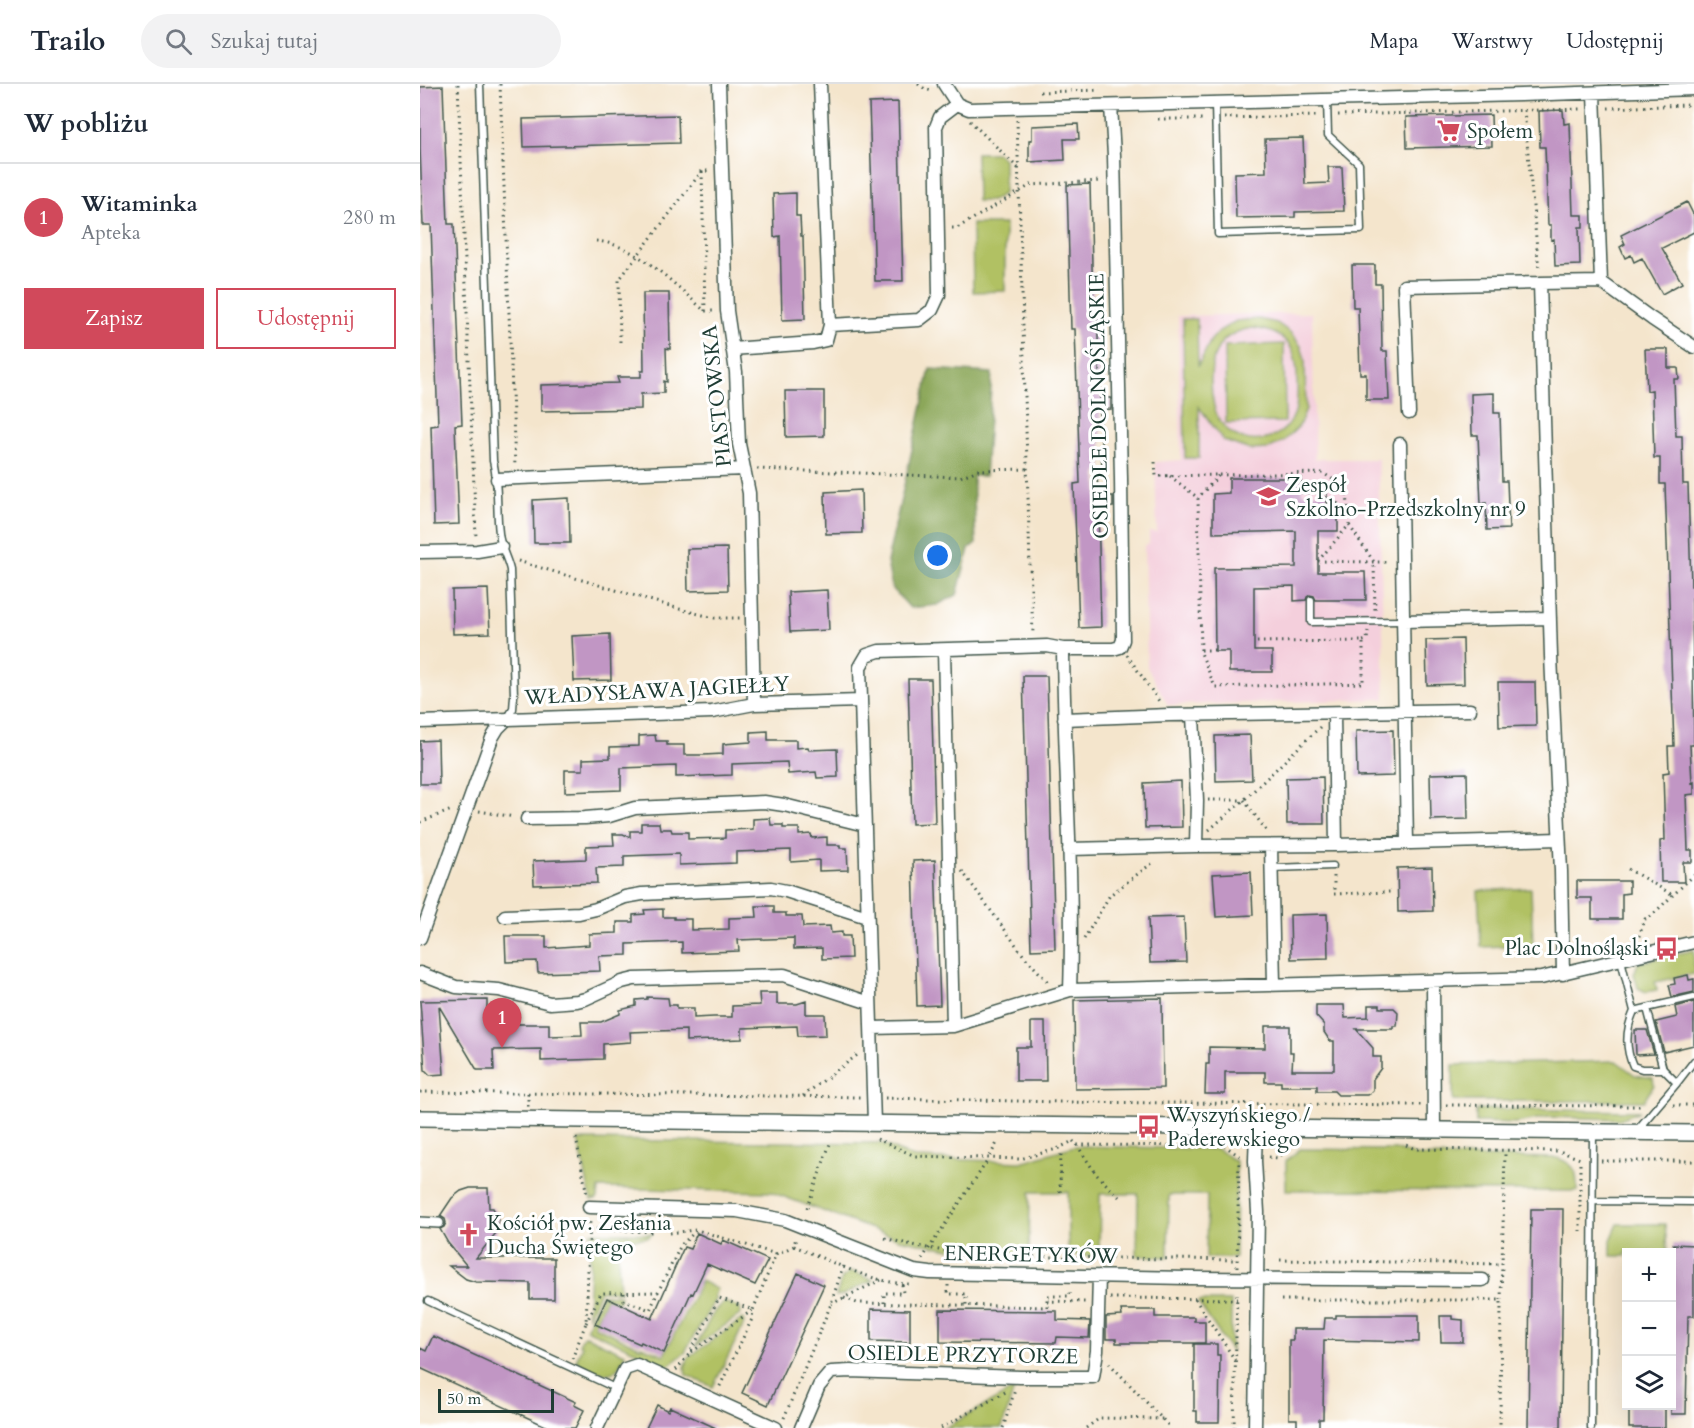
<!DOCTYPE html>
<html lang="pl">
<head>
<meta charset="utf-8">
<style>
	body { margin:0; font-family:Cardo,serif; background:#f2f2f3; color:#1f2937 }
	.controls { position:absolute; right:18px; bottom:18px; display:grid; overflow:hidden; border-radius:0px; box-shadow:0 6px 24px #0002 }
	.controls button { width:54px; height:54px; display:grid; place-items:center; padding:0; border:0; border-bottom:2px solid #e0e1e3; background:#fff; color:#1f2937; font:30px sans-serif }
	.scale { position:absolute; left:18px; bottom:15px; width:116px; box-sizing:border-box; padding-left:6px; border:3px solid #1f3d34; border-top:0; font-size:16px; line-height:21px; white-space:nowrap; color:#1f3d34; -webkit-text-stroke:4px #fff; paint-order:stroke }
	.you { position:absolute; left:518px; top:472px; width:21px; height:21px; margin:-15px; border:4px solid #fff; border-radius:50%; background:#1a73e8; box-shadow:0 0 0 9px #1a73e833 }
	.badge { display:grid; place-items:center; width:39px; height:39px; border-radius:50%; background:#d1495b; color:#fff; font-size:20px; font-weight:700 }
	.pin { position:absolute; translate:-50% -50px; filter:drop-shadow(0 2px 3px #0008) }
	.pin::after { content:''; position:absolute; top:32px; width:21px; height:18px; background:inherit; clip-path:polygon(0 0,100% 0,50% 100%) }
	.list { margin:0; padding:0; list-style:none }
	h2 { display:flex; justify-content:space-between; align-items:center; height:78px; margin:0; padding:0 24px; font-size:26px }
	h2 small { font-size:20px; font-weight:400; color:#747a83 }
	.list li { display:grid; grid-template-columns:39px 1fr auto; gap:18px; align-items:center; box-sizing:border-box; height:108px; padding:0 24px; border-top:2px solid #e0e1e3 }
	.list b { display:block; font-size:22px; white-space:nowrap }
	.list p { margin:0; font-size:20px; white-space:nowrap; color:#747a83 }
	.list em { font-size:20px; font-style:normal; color:#747a83 }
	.actions { display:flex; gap:12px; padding:18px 24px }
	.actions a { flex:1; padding:14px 0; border:2px solid #d1495b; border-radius:0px; text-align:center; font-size:21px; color:#d1495b }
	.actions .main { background:#d1495b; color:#fff }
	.icon { flex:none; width:33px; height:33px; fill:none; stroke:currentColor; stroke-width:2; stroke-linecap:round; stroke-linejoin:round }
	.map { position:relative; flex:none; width:1274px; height:1344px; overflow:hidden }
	header { display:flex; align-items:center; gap:36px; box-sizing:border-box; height:84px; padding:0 30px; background:#fff; border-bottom:2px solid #e0e1e3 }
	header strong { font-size:28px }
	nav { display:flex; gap:33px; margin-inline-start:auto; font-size:21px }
	.search { width:420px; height:54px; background:#f2f2f3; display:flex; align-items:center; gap:15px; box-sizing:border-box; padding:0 21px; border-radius:33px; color:#747a83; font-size:22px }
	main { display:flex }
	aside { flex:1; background:#fff }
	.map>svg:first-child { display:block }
</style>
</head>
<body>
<header>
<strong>Trailo</strong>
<div class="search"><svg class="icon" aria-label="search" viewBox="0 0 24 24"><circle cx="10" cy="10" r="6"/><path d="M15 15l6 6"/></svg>Szukaj tutaj</div>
<nav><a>Mapa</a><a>Warstwy</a><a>Udostępnij</a></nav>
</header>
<main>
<aside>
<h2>W pobliżu<small></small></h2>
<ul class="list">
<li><span class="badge">1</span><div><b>Witaminka</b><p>Apteka</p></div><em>280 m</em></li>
</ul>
<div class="actions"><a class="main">Zapisz</a><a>Udostępnij</a></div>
</aside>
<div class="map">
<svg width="1274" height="1344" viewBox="0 0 1274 1344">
	<rect width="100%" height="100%" fill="#fff"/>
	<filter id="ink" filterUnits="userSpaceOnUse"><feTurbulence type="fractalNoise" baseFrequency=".0167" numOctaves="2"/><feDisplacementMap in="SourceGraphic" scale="12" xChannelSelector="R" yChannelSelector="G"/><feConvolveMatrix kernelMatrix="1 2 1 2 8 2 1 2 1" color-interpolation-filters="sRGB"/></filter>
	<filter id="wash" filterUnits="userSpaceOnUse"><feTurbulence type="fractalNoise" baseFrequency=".008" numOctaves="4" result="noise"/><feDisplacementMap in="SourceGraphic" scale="24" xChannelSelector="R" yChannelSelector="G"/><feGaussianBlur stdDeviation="1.35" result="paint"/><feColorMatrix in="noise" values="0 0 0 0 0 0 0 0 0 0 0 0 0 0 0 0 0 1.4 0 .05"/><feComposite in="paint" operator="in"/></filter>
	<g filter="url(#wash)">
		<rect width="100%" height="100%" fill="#f4e5cc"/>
		<path fill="#f4cfdc" d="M892,229L895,375H958L965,615L748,621L727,583L724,462L729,460V448H737L735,378L761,376L758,232Z"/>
		<path fill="#b1c164" stroke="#687f4c" stroke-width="1.5" fill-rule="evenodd" d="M556,69H577L584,75V109L572,117H557Z
			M552,140H585V207L553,208Z
			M763,235H777L778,282L791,256L799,247L816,237L827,236L839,235L857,239L871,249L881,262L885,275L886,325L879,342L864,357L848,365L830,366L804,357L779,323V374H765ZM833,244C847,246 860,249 869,261C876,270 877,285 877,296C877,307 878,318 875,328C867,352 840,362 819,353C806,348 797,335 794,322C789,299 788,264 811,251C818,247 825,245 833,244Z
			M864,260L865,338L806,339L805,262Z
			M1111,804L1113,861L1061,863L1058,807Z
			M1274,866V890L1235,898L1237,906L1226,908L1218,904L1214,890L1218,879Z
			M1196,977L1215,991L1233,994L1234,1001L1224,1017H1033V981Z
			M1058,1025L1220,1027L1200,1035L1128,1033L1096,1039L1056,1038V1028Z
			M158,1056L461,1059L494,1074L601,1078L654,1062L797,1065L816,1078L815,1174H786L787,1111H749L748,1173L717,1172L718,1110H680L679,1172L648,1171V1108H610L609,1170L534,1166L479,1155L351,1108L179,1104L178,1114L176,1116H171Z
			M880,1065L977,1066L997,1072L1138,1074C1157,1082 1157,1087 1157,1107L866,1106V1077Z
			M1198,1140H1245L1247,1168H1206V1172H1191V1156Z
			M171,1148L232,1150L229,1153L197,1157L200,1207H180L168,1233Z
			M430,1188H434L453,1196L421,1212H416L422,1194Z
			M281,1197L297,1205L294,1212L296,1214L266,1266V1268L248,1282L166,1245L182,1211H200L199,1219L186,1214L174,1242L220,1263L221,1262L244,1271Z
			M779,1217H811V1267L778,1218Z
			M303,1219H307L320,1224L321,1230L275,1263C284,1250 291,1226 303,1219Z
			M322,1235L324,1236L323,1242L293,1303L266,1291L265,1283L269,1273Z
			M164,1251L205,1270C203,1275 200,1282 196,1286C186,1296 166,1282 156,1277L162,1262L159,1260Z
			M594,1305L582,1344H525Z"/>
		<path fill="#8ca75a" stroke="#567247" stroke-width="1.5" d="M510,285L572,289L565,392H553L556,460L549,465L537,511L517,521L490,524L472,504L467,478Z"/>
		<g id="blocks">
			<path fill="#c196c4" d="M23,2L28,140H34L42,340L35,341L39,440L14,441L11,342L18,341L11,141H3L0,64V3Z
				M478,18L483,197H455L449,19Z
				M1143,26L1144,40L1150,39L1153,131H1163V143H1159L1160,181L1135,182L1134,155L1131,156V141H1128L1125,63H1120L1119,27Z
				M258,31L259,59L104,63L103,35Z
				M1071,31L1072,62L987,64L986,33Z
				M658,40L659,55H644L645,76L609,78V56H612V42Z
				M883,54L885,100L909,99L908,83H922L924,127L875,128V133L816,134L815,89L846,88L845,55Z
				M670,100L673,222H677L680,314H691V325L680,326L682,387H677L678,412H693V423L678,424L681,543L659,544L654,400L660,399L655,245H651L647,101Z
				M376,109V132H380L381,152H383L385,235L362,236L360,152L354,153L353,110Z
				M1267,118L1274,132V148L1242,164L1262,199L1242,210L1222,174L1214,178L1211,171L1205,174L1200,163L1205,160L1201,151Z
				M932,181H955V200H961L962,267H967L969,316H946V290H940L938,223H933Z
				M223,209H249L250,265L246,264L247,298L244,297V309L221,310V325L121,327V301L199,299L197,293H221V287H224Z
				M1225,265H1248V284H1258L1259,295H1254L1256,352H1262L1263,400H1268L1271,502H1274V514H1272L1274,661H1270L1272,699L1274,698V710L1266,711L1268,766H1272V778H1263L1264,798H1241L1240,757L1245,756L1243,689L1249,688L1248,662H1254L1245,400H1240V374H1234L1232,306L1227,307Z
				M365,307H404V352L366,353Z
				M1074,309V329H1080L1082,397H1087L1089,445L1067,446L1066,419L1061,420L1058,351H1052L1051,310Z
				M809,394H881L882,409H907V419H918V447H898V488H945L946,516H896L894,512L890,511L887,513L886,516L874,517V502L834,503V567H852V588H809V567H795L794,484L876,483V447L793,449V410L809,409Z
				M441,406L442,449L406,450L405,408Z
				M149,414L150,459H114L113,416Z
				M307,464L308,506L268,507L267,465Z
				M68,505L70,549L33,550L32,506Z
				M407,506L409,546L370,548L368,508Z
				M190,550L191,596L154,597L152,552Z
				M1043,555L1044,600L1007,601L1006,556Z
				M603,592H627L635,865L611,866Z
				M488,595H511L515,739L492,740Z
				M1078,598H1115L1116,642L1079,643Z
				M973,646L974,692L937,693L936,647Z
				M348,647V656H376V664L388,663L389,666L417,665L418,693L397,694L396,688L368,690L367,678L312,680V691L256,693V682L201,684V706L145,708V686H163V675L190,674V663L219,662V652L235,651L236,657H247V661H264V671H284L303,670V660L331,658V648Z
				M830,651L832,696L796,697L795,652Z
				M18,656L19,700H0V657Z
				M1047,689L1048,735L1011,736L1010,690Z
				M903,693L904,740H867L866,694Z
				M761,697L762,743L725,744L724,699Z
				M350,734L351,741H363V744H379V751L391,750L392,754L407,753V761H420V764H427L428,786L399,787V776L371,778V766L316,768V779L259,781V770L204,772V783L176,784L177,799L114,801L113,777L166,775V762L194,761L193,750H203L210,753V747H221V739H239L240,745H251L252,748H268V755L305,754V746L333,745V735Z
				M515,776L520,921L497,922L493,777Z
				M1012,783L1013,827L978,828L977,784Z
				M831,788L833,831L796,833L793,790Z
				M1157,797H1209V809L1202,810V835H1172V814H1157Z
				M336,822H354V829H366V832H382L383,843L410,842L411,849L422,848V852H430L431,874L402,875V864L374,865V854L318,856L319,867L262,869V858L207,860V871L179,872L180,887L118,889L117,877L86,878L85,852H126V864L169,861V850L197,849V838H213V831L225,830L224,826L243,825V833H254V835H271V846L309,845V834L337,833Z
				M907,830L908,874L871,875L870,831Z
				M764,833L766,878L730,879L728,834Z
				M1268,891L1269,896L1274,895V908L1252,913L1249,901L1255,900L1254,894Z
				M339,909H357V920H377L386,917V930H405L406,951L378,952L377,942L322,944V955L266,957V946L210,948L211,958L183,960V975L121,977V965L73,966L74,986H57L19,922L24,990L10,991L5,986L0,917L67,916V929L97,928L98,940H129V952L162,951L161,938H181L200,930V926L216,922V916L227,915V913L248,914L249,921H257V924H274V934L294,933H312V922L340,921Z
				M742,914L743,1004L655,1005L654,916Z
				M1274,918V961L1244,968L1236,938L1257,933L1255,923Z
				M896,921H924L925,934L948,933V921H960V924H974L978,928L977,942H973V945H936L953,964V973H961V984L953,995V1006L950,1009L947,1011H918L914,1007H897V1002H861V998H845V988H805V1010H785L786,980H789V963L845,964V942H870V968H873L872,986H914V957H910L904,948V941L896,932Z
				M611,938H625L626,997H596V963H611Z
				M1215,946H1227L1234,970L1216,971Z
				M50,1104H68L69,1124H73L79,1136L76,1149L56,1174H134V1215H110V1199L56,1198L46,1195L29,1182H47L28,1159L20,1145L24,1143L26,1139L25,1135L20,1132L32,1114L41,1107Z
				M1111,1125H1143L1141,1344H1108Z
				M277,1149L301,1160L303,1156L348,1176L335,1201L287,1180L273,1210L271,1209L244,1269L221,1258L220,1260L175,1240L187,1214L232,1235L264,1163L270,1165Z
				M1253,1160L1274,1161V1232H1268L1266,1330H1251V1193H1253Z
				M378,1189L404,1201L348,1321L322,1309Z
				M451,1225L490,1226V1258L451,1257Z
				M520,1226L637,1227V1236L670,1237L669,1254L637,1253L636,1259L520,1258Z
				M701,1226H735V1233H774V1237H785V1259H696V1255H686V1233L702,1232Z
				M916,1231H999V1258L904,1256L903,1335H899V1344H877V1335H869V1256H873V1245H904L905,1234H916Z
				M1020,1232H1032V1235L1043,1236V1258H1021Z
				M13,1252L156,1318L154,1321L164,1326L155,1344H130L0,1284V1264L6,1267Z
				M774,1260H797V1271H800L799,1338H777V1327H774Z
				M237,1321L248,1327L250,1323L296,1344H226Z
				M1209,1322H1245V1344H1209Z"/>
		</g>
	</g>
	<g filter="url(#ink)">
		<use href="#blocks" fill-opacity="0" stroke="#3f564b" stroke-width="1.5"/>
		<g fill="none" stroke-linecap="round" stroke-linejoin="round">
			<defs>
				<path id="service" d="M60,0L73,377C79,401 76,425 79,449C80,463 87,473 90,486L94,612L93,625L87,635
					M795,19L798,150L941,146L939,80L908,51L907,16
					M891,516V538L983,537
					M852,784L913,782
					M1201,876L1214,927
					M1227,924L1243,985
					M1257,999L1243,985H1222L1213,982C1205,964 1206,945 1214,927L1274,913
					M1217,1046L1257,999L1274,977
					M1172,1117L1274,1118
					M8,1217L195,1304
					M1171,1344L1173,1048"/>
				<path id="pedestrian" d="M0,1138L19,1139"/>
				<path id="minor" d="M299,0L307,227L316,288L319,360L329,409L334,620
					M524,0L537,20L549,25L1101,11L1274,5
					M1174,9L1181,198L1232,235L1274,263
					M410,241L499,236L512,226L519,211L516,43L520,33L537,20
					M312,265L393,259L406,256L410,241L400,0
					M989,329L984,202L1120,199
					M980,360L987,759
					M77,395L324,385
					M0,468L57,467L81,463
					M983,537L1130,534
					M643,565C644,679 654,792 650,906
					M524,566L533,942
					M914,630L916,761
					M773,631L777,716L776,762
					M644,635L749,631L1050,626
					M0,638L292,628L334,620L441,617
					M107,735L165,734L189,732L215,724L344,718L364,721L445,741
					M851,762L854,900
					M649,765L776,762L916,761L1139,755
					M85,832L159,829L176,825L205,813L222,810L351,804L366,807L447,833
					M0,854L72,654L78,644L87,635
					M0,889L36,903L79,906L130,919L157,917L165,915L202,898L214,895L364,891L450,919
					M1143,890L1141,787L1131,572L1120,199L1181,198
					M1013,897L1014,1047
					M452,944L533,942L650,906L1121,894L1274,858
					M454,1039L440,583L447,571L459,567L627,562L643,565H693L700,563L703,556L701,394L694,71L691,22
					M169,1123L317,1127L365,1136L494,1187L510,1189L767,1194L1063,1196
					M177,1344L205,1285L217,1281L356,1344
					M381,1344L399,1302L411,1288L430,1287L600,1293H673L677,1267L679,1192
					M835,1344L838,1128L835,1077L836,1045"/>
				<path id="tertiary" d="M0,1034L1274,1049"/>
			</defs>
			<use href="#service" stroke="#3f564b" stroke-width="9"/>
			<use href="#pedestrian" stroke="#3f564b" stroke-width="12"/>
			<use href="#minor" stroke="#3f564b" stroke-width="15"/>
			<use href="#tertiary" stroke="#3f564b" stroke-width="18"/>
			<path stroke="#3f564b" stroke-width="3" stroke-dasharray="1.5 4.5" stroke-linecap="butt" d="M38,0L56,454
				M80,0L95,383
				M498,0L505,5L512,7
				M620,8L680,6
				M1188,24L1270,21
				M1104,26L1119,186
				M918,31L1163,25
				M804,34L899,32
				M738,35H785
				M597,36L610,482L613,549
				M550,37L598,84
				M532,144H537L611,101L681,97
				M176,157C217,160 256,202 285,227H295
				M285,227L282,87H290
				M200,258L199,196L282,87
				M735,378L736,392L799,391L778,414
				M337,385L540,393L558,386L608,385
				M799,391L903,389L927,405L929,441
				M750,392L778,414L781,569L795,603L943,599V557L834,558
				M98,477L263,526L295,534H320
				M898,477L929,441L954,478H969
				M898,477L954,478L955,528
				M943,557L947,556L948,547
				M781,566H795
				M707,571L741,620
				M788,716H824L848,749
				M59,727L94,733
				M0,738L32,726
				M789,746L824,716L901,642
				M1208,785L1253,811
				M542,787L604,872L628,898
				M914,792V810L970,808
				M664,855L690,811L735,777
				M1217,858L1225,835L1229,834L1274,791
				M0,1008L442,1013
				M108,1009V1023
				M383,1012L440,969
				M465,1014L640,1018L1001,1021
				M1026,1021L1223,1022
				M1253,1021H1274
				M156,1054L167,1111
				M457,1055L495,1072L600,1075L637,1065L653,1057
				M653,1057L657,1061L798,1062
				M799,1058L821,1073
				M657,1061L676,1090L699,1113
				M986,1061L995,1065L1139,1067L1163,1076
				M570,1072L577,1059
				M849,1073L858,1074L876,1059
				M1181,1077H1274
				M1160,1080V1147
				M640,1108L641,1066
				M387,1124L411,1057
				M170,1145L234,1148
				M250,1149L275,1146
				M465,1154C500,1164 533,1169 569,1172L817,1176
				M374,1162C409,1176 451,1199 489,1200
				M356,1170L374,1162L376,1153
				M502,1175L568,1076
				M860,1176L1082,1180
				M817,1183L819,1077
				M528,1201V1210H546V1221
				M204,1209V1216L230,1226L238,1208
				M424,1214L437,1219L627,1223V1212H650V1205
				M690,1214L817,1215
				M775,1215L815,1276
				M861,1216H1081L1080,1344
				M1081,1216L1085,1070
				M627,1217L665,1218
				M464,1219V1209H483L482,1200
				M411,1220L461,1196
				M166,1239L181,1209L238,1208L261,1161L277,1146L356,1170L333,1226L332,1235L299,1304
				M152,1275L166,1239L170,1135
				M689,1279L751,1344
				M256,1286L270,1269L333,1226L299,1214L270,1269
				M364,1334L411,1220L423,1182
				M521,1344L589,1306
				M583,1344L595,1306
				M666,1344L680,1334L743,1335
				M814,1344L817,1207"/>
			<use href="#service" stroke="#fff" stroke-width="6"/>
			<use href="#pedestrian" stroke="#fff" stroke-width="9"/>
			<use href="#minor" stroke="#fff" stroke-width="12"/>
			<use href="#tertiary" stroke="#fff" stroke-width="15"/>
		</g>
	</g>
	<defs>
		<symbol id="supermarket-bare" viewBox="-9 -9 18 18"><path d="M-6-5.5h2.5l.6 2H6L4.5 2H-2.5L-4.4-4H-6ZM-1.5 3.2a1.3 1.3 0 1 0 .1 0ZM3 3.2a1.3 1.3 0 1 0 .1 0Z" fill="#d1495b" stroke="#fff" stroke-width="2.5" paint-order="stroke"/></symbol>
		<symbol id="school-bare" viewBox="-9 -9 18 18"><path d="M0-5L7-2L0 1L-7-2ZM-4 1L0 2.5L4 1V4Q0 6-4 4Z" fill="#d1495b" stroke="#fff" stroke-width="2.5" paint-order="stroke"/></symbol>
		<symbol id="bus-bare" viewBox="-9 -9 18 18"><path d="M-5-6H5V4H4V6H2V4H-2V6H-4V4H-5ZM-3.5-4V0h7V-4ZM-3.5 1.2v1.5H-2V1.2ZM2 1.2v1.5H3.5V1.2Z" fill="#d1495b" stroke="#fff" stroke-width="2.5" paint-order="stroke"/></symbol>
		<symbol id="church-bare" viewBox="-9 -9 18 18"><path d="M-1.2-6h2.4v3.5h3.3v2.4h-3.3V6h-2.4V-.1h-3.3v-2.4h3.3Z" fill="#d1495b" stroke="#fff" stroke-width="2.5" paint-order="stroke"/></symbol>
	</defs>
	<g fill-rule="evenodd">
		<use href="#supermarket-bare" x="1012" y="30" width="33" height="33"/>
		<use href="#school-bare" x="832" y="396" width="33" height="33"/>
		<use href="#bus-bare" x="1230" y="848" width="33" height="33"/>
		<use href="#bus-bare" x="712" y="1026" width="33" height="33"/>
		<use href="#church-bare" x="32" y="1134" width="33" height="33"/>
	</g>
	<g text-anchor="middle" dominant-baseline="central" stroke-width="6" stroke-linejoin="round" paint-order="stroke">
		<g font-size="21" fill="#1f3d34" stroke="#fff" text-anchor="start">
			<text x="1047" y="47">Społem</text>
			<text x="866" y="401">Zespół<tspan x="866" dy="24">Szkolno-Przedszkolny nr 9</tspan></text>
			<text x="1229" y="864" text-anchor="end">Plac Dolnośląski</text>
			<text x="747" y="1031">Wyszyńskiego /<tspan x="747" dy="24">Paderewskiego</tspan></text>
			<text x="67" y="1139">Kościół pw. Zesłania<tspan x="67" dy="24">Ducha Świętego</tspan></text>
		</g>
		<g font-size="21" fill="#1f3d34" stroke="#fff">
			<text transform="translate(297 312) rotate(-96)">PIASTOWSKA</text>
			<text transform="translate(679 322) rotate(-91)">OSIEDLE DOLNOŚLĄSKIE</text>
			<text transform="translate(237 607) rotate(-3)">WŁADYSŁAWA JAGIEŁŁY</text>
			<text transform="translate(611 1171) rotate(1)">ENERGETYKÓW</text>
			<text transform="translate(543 1271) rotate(1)">OSIEDLE PRZYTORZE</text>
		</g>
	</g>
</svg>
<div class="controls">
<button>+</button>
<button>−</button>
<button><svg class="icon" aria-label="layers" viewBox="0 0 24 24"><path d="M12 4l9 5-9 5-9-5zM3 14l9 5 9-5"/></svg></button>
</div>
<div class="scale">50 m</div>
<div class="you"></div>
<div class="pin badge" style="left:82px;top:964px">1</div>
</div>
</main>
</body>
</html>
